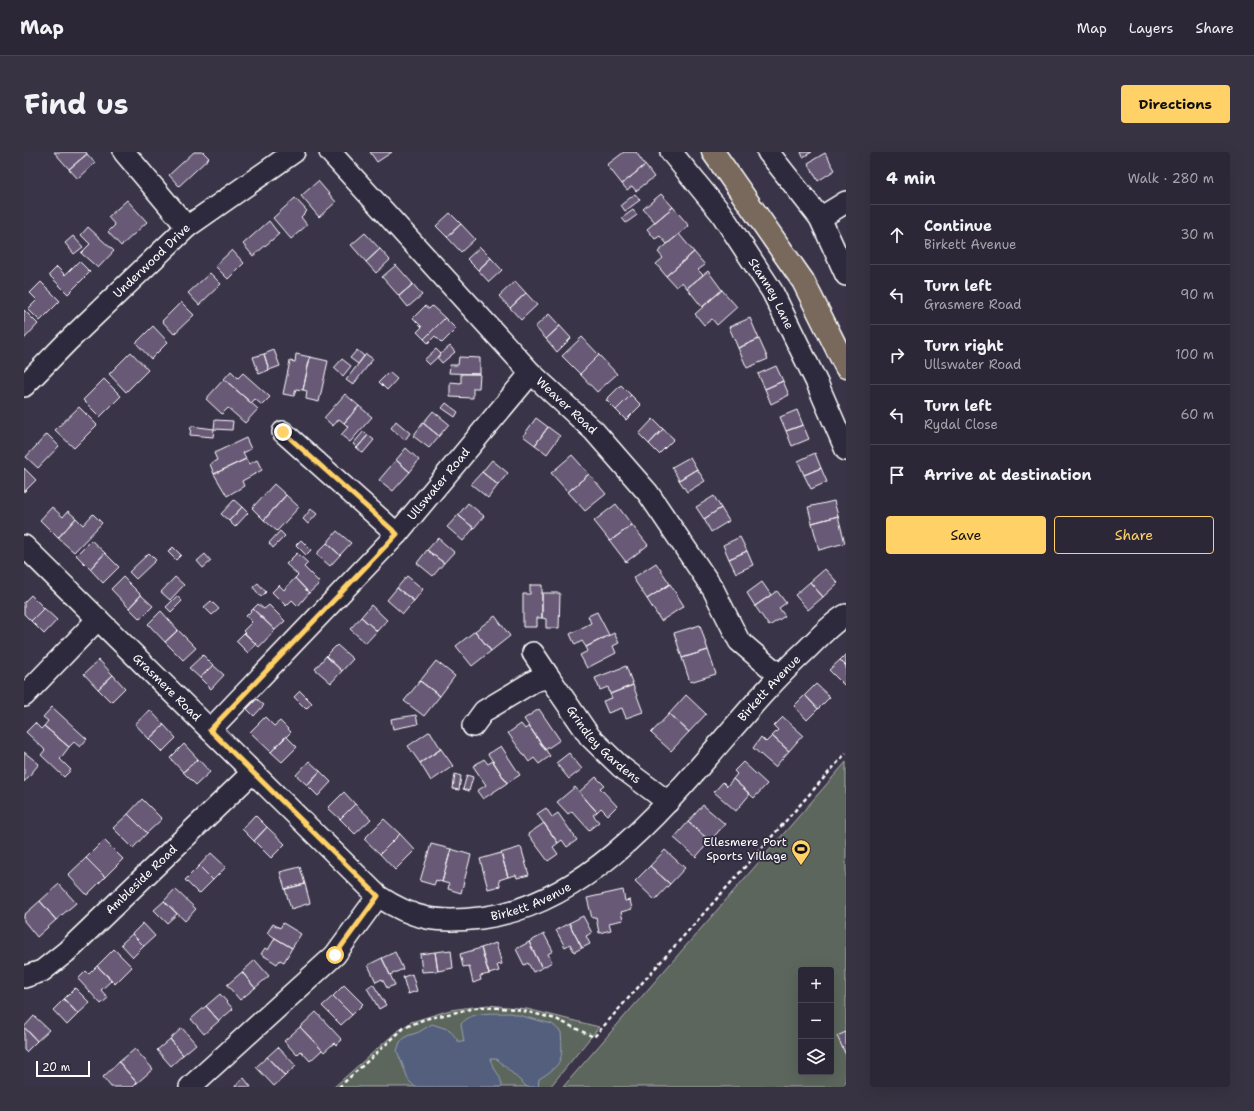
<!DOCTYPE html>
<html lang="en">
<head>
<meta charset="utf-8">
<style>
	body { margin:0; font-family:"Shantell Sans",sans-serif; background:#383342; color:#f1f3f6 }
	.controls { position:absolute; right:12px; bottom:12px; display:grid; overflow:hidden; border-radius:4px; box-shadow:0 4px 16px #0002 }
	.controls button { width:36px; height:36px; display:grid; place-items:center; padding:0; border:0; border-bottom:1px solid #484452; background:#2c2737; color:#f1f3f6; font:20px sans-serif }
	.scale { position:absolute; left:12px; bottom:10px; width:54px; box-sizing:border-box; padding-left:4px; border:2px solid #fff; border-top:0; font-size:11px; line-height:14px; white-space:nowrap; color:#fff; -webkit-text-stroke:3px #2f2a3d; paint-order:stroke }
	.stop { position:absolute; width:12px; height:12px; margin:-9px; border:3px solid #ffd166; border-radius:50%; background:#fff }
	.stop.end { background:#ffd166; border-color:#fff; box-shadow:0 1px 4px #0008 }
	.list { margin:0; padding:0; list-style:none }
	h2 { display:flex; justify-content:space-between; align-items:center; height:52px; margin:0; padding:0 16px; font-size:17px }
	h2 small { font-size:13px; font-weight:400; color:#a6a5ad }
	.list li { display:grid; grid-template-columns:26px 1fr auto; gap:12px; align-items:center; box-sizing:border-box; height:60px; padding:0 16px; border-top:1px solid #484452 }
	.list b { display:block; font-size:15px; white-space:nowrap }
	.list p { margin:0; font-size:13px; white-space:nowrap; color:#a6a5ad }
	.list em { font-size:13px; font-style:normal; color:#a6a5ad }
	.actions { display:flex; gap:8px; padding:12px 16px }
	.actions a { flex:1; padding:9px 0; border:1px solid #ffd166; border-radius:4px; text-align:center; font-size:14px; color:#ffd166 }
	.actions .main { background:#ffd166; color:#111 }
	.icon { flex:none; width:22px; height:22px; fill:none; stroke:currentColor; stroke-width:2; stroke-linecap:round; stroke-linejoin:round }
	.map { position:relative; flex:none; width:822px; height:935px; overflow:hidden; border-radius:4px }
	header { display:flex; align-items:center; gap:24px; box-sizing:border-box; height:56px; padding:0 20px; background:#2c2737; border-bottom:1px solid #484452 }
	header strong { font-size:19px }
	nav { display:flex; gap:22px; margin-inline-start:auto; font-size:14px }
	.intro { display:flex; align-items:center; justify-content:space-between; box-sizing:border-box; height:96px; padding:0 24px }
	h1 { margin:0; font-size:28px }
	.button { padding:10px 18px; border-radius:4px; background:#ffd166; color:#111; font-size:14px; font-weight:700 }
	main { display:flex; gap:24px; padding:0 24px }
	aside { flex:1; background:#2c2737; border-radius:4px; box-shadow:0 4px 16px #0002 }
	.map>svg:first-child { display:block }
</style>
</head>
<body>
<header>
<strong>Map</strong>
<nav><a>Map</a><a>Layers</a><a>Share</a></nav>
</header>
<div class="intro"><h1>Find us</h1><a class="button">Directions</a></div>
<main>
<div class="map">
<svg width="822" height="935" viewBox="0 0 822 935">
	<rect width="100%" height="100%" fill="#3a3449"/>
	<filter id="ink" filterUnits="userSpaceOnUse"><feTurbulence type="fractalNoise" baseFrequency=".025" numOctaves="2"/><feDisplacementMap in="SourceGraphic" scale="8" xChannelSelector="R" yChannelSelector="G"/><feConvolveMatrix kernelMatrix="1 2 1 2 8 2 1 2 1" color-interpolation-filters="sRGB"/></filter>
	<g filter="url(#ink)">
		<path fill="#5c665b" stroke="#aeb2ad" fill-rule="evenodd" d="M822,610V935H539ZM777,818H807V920H777Z
			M464,853L503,857L575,875L526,935H310L371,881L387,870L426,858Z"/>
		<path fill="#525f7b" stroke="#979fb0" d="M486,861L528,872L537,880C539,908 539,912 515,927L514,935H503L473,907H466C469,917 478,924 478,935H391L385,929L373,899L376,890L383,884L395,880L408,872L426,878L434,889L440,890L437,872C449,858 469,862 486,861Z"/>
		<path fill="#675a77" stroke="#fff" d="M30,0H62L63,2L45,17Z
			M170,0H179L185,6L155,34L145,23Z
			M346,0H368L353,10Z
			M600,0H612L621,13L598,32L583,13Z
			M777,0H788L779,5Z
			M801,1L811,18L794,29L784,11Z
			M63,2L71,11L54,27L45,17Z
			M621,13L630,25L612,39L608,34L603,38L598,32Z
			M294,29L312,50L295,65L277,44Z
			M611,42L616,48L601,59L597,53Z
			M637,42L649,55L631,70L619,57Z
			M271,46L283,59L277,65L283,73L267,87L249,66Z
			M103,48L123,70L97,94L84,80L91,73L84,65Z
			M649,55L665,74L643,92L636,84L631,87L623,77Z
			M609,58L613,63L602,71L598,66Z
			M426,61L437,72L423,85L412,74Z
			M245,69L255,82L229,104L219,92Z
			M437,72L451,87L437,100L423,85Z
			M64,75L90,99L74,116L57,101L66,92L57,83Z
			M341,81L356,97L342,110L327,93Z
			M655,82L670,100L642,124L632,112L639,106L634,100Z
			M49,84L59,95L50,102L41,91Z
			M456,95L467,106L454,118L443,107Z
			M356,97L366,108L352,121L342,110Z
			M208,98L220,111L204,127L191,114Z
			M670,100L681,113L674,118L679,123L663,136L658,130L652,135L642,124Z
			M467,106L478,118L465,130L454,118Z
			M55,109L66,120L44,142L25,123L33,115L41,123Z
			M372,113L389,132L375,144L358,125Z
			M684,119L698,138L678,155L663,136Z
			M186,121L197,132L175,153L164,141Z
			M491,129L502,141L486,156L475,144Z
			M17,130L36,149L16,169L4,157L13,148L6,141Z
			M389,132L398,143L384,155L375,144Z
			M698,138L713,155L693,173L688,167L680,173L671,162Z
			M502,141L513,153L497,168L486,156Z
			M157,150L170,163L150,182L138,169Z
			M401,154L405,157L408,154L421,166L400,187L393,180L398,175L389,166Z
			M0,158L14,172L0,187Z
			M525,162L536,174L522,187L511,175Z
			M421,166L432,177L418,191L411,184L404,191L400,187Z
			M726,166L735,187L714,196L705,175Z
			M129,174L144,190L127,207L112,191Z
			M536,174L547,186L533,200L522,187Z
			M558,185L575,203L556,222L538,204Z
			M735,187L744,207L723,216L714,196Z
			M426,194L431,200L418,211L413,205Z
			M412,197L417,202L405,213L400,208Z
			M250,198L256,214L245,218L240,202Z
			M333,198L340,204L334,212L326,206Z
			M107,200L124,218L102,240L85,222Z
			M240,202L245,218L235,222L229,205Z
			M272,202L286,205L279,238L272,237L270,244L259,242L266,209L271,210Z
			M342,202L349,207L329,233L322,228Z
			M575,203L593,222L573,240L556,222Z
			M286,205L304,209L295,250L282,247L283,239L279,238Z
			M435,205L456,206V222L425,221L426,213H434Z
			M318,207L327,214L319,224L310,216Z
			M752,214L759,229L741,237L734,222Z
			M207,219L214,226L219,221L246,245L238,253L231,247L227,251L200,227Z
			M365,220L373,227L363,238L355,230Z
			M437,222H456L455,236H449V246L426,245V230L437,231Z
			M80,227L97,244L76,265L59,248Z
			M200,227L234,257L221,271L204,256L198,262L182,247Z
			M759,229L765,243L747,252L741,237Z
			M597,233L607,243L592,258L582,248Z
			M321,242L335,254L320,271L315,267L309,274L300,266Z
			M607,243L617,253L602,268L592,258Z
			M422,251L434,260L431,265L418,256Z
			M335,254L348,265L326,290L317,283L324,275L320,271Z
			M55,255L73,273L50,296L31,278Z
			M773,258L779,273L762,279L756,265Z
			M409,259L425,272L415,284L399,271Z
			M512,266L524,275L511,293L499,284Z
			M629,267L639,277L625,292L615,282Z
			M191,268L209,269L208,278L190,277Z
			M372,269L386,281L381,288L367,276Z
			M399,271L415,284L405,296L389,284Z
			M779,273L785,287L768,294L762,279Z
			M167,274L190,277L189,285L166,283Z
			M524,275L536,284L523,302L511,293Z
			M639,277L650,287L635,302L625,292Z
			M340,279L344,283L333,296L329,292Z
			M23,282L35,294L14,316L2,305Z
			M344,283L350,288L339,301L333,296Z
			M222,286L227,297L219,301L222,307L190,322L186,312L193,308L190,301Z
			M382,296L395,308L386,320L372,308Z
			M791,301L797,316L780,323L774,309Z
			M548,303L565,322L544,340L527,321Z
			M666,305L673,317L655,328L648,315Z
			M222,307L225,312L233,308L238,318L218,329L220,334L203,344L190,322Z
			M372,308L386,320L369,339L355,328Z
			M468,308L484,321L474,333L458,320Z
			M0,316L12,328L0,340Z
			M797,316L803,330L787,337L780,323Z
			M673,317L681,329L663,340L655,328Z
			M458,320L474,333L464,346L447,332Z
			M565,322L582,342L561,359L544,340Z
			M250,332L262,343L240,368L228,356Z
			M262,343L275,355L253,379L240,368Z
			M690,344L697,356L680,367L672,355Z
			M210,348L218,355L205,369L197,362Z
			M810,349L814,364L788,371L784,355Z
			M444,351L460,364L450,376L434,363Z
			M592,352L608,373L586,389L570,369Z
			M28,355L39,365L44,359L52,366L34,386L16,368Z
			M218,355L224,361L211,375L205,369Z
			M697,356L705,369L687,380L680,367Z
			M287,357L293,362L284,372L279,367Z
			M69,362L78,371L50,400L34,386L52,366L59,373Z
			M434,363L450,376L439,389L423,375Z
			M814,364L821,391L795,398L788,371Z
			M608,373L624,393L602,410L586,389Z
			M256,379L261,384L249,396L245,391Z
			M313,379L327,391L316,403L303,391Z
			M716,385L723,399L705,407L699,393Z
			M414,386L430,400L420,411L403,398Z
			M67,388L81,401L66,417L52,403Z
			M277,388L287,398L282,403L272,393Z
			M303,391L316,403L306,414L292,402Z
			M149,395L157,403L152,408L144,400Z
			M403,398L420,411L409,424L393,411Z
			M723,399L729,413L712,421L705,407Z
			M81,401L95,415L79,431L66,417Z
			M125,401L132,408L112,427L105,420Z
			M273,401L284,411L280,415L296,431L285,441L271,426L274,423L262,412Z
			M181,402L187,409L179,416L173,409Z
			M632,411L646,432L623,447L609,426Z
			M801,417L814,431L799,445L786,430Z
			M383,424L399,437L390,449L373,436Z
			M99,425L117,443L105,456L87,437Z
			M151,425L160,433L146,448L137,440Z
			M271,426L285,441L274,454L268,448L262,454L248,440L255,433L260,438Z
			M738,430L747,443L731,454L723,441Z
			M786,430L799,445L784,458L771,443Z
			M234,431L242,440L237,445L229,435Z
			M646,432L660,454L637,469L623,447Z
			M506,433H518V466H513V475H499V442H506Z
			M373,436L390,449L379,462L363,448Z
			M753,439L762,451L755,456L761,464L745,474L731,454Z
			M518,441H536L535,476H522V467L518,466Z
			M7,443L20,456L7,469L0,462V450Z
			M117,443L129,454L116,467L105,456Z
			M153,444L158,449L147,460L142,455Z
			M187,449L195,457L188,463L180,455Z
			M234,452L240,457L245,453L261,469L251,478L229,457Z
			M347,453L363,468L353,479L337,465Z
			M20,456L33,468L20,482L7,469Z
			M229,457L251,478L235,495L219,479L228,470L222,464Z
			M137,459L154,478L141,490L124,472Z
			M573,460L585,483L562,495L558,489L551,493L546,482L567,471L564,464Z
			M471,464L486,484L467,499L451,479Z
			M337,465L353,479L342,491L326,477Z
			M676,473L684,498L658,506L650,481Z
			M154,478L172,496L159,508L141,490Z
			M451,479L467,499L448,514L432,494Z
			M220,481L232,492L224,501L212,489Z
			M590,481L595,491L589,494L592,501L563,516L556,503L564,499L562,495Z
			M313,493L329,507L318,519L302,504Z
			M684,498L692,522L666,530L658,506Z
			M822,502V514L816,508Z
			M179,503L189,513L176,526L165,516Z
			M302,504L318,519L307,531L291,517Z
			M75,508L89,523L74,537L60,522Z
			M816,508L822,514V530L820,533L805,518Z
			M412,509L431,524L416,544L396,529Z
			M189,513L200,523L187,537L176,526Z
			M602,514L609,533L586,542L584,535L576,538L571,526Z
			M89,523L101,536L87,550L74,537Z
			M396,529L416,544L400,564L380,549Z
			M792,532L806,545L794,557L781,543Z
			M609,533L619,560L602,566L598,556L584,561L579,549L588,546L586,542Z
			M276,539L288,551L282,557L270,545Z
			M662,543L682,562L665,580L645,562Z
			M781,543L794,557L783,568L770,554Z
			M233,547L240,553L230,564L223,557Z
			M28,555L63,587L56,595L50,590L45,595L20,574L24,569L19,565Z
			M515,557L536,588L521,598L500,567Z
			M126,558L140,573L125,587L111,572Z
			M645,562L665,580L647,599L627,581Z
			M392,563L394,572L369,577L367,567Z
			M241,565L250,574L256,569L267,580L247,600L226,580Z
			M759,565L779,583L765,599L748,584L754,578L750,574Z
			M11,571L17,577L20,574L45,595L36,607L47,618L40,625L17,603L21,598L2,580Z
			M497,572L501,577L505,574L526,604L515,612L510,606L505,610L484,581Z
			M140,573L152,586L138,600L125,587Z
			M406,579L417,597L396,611L384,594Z
			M262,584L273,595L258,610L247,600Z
			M748,584L765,599L751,615L729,596L737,585L742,590Z
			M160,592L174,607L159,620L146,606Z
			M477,594L496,623L483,631L464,602Z
			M417,597L429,614L407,629L396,611Z
			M0,600L15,612L0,630Z
			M545,601L558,617L545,627L532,611Z
			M174,607L186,620L172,633L159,620Z
			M460,607L464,612L469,609L483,631L459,647L453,639L462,633L449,614Z
			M285,609L296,619L283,633L272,623Z
			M719,610L743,632L730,646L709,627L713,622L710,619Z
			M296,619L307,630L294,644L283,633Z
			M431,622L437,624L435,638L429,637Z
			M443,623L449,625L445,639L439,637Z
			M572,625L580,633L576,636L593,654L584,663L577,656L573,660L555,640Z
			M709,627L726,642L712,659L690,640L699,630L703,634Z
			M551,635L573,660L569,663L575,670L565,678L548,659L544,662L533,650Z
			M320,640L331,652L316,667L304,656Z
			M118,647L138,667L123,681L104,662Z
			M331,652L347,667L331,682L316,667Z
			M679,653L701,672L686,689L664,670Z
			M522,656L528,665L534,661L553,688L543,695L538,688L534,691L513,662Z
			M104,662L123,681L109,696L89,676Z
			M231,663L243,675L230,689L218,677Z
			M360,667L376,682L356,702L340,687Z
			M664,670L686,689L672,705L650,686Z
			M520,671L534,691L529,695L534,702L524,709L504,682Z
			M243,675L261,692L247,706L230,689Z
			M376,682L391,698L371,718L356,702Z
			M80,688L99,707L81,725L62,706Z
			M407,692L427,697L418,730L412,728L410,733L396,729Z
			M497,695L505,723L493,726L492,723L484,725L477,701Z
			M427,697L447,703L437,741L424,737L425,732L418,730Z
			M641,698L661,716L646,732L626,714Z
			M187,701L202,715L189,728L175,714Z
			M477,701L484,725L475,728L476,734L464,737L456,707Z
			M62,706L81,725L63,743L44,723Z
			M175,714L189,728L175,742L161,728Z
			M626,714L646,732L631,748L611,729Z
			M276,715L281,732L261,737L256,720Z
			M35,732L52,751L32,768L16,749Z
			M281,732L286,751L267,757L261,737Z
			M151,737L172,757L161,769L140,749Z
			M599,738L601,749L606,748L608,757L597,760L599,768L585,771L587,778L575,781L572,765L568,766L563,746Z
			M16,749L32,768L13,785L0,769V763Z
			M140,749L153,762L143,771L130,758Z
			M559,764L568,781L562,784L566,792L558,796L545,771Z
			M119,771L131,784L120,794L108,782Z
			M259,771L277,782L268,796L243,781L249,772L256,776Z
			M545,771L558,796L550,800L546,792L541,795L532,778Z
			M108,782L120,794L109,805L97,792Z
			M520,782L529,799L524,802L528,810L518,816L505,790Z
			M251,786L268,796L260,810L256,808L253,812L237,802L241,796L244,798Z
			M505,790L518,816L509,820L504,811L500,813L492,797Z
			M472,791L478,812L473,813L475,819L465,822L457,796Z
			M457,796L465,822L456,824L457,828L449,831L445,814L439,815L436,802Z
			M90,797L108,815L91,832L73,814Z
			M427,798L429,816L414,819L411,800Z
			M371,800L379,817L366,823L358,806Z
			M411,800L414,819L398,820L396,802Z
			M358,806L371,833L363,836L358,827L352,830L344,813Z
			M231,808L245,824L231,836L218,820Z
			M73,814L88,828L77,838L84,846L77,852L54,827L62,819L65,822Z
			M218,820L231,836L216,848L203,833Z
			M388,822L393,839L384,842L379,825Z
			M349,832L362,853L355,857L343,836Z
			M320,833L339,852L328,863L309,844Z
			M51,836L66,851L54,862L40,847Z
			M196,842L209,857L195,869L182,854Z
			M309,844L328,863L317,873L298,854Z
			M40,847L54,862L43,873L29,858Z
			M182,854L195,869L180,882L167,867Z
			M292,860L318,888L312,893L310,891L300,900L276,875Z
			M10,864L25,878L13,889L0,875Z
			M0,875L13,889L2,900L0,898Z
			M276,875L298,898L286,909L277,899L273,903L260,889Z
			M158,876L172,892L159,903L146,887Z
			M822,880V903L813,884Z
			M146,887L159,903L147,914L133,898Z
			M254,895L272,914L261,924L243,905Z
			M111,897L129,917L113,931L95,910Z
			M243,905L261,924L250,934L232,915Z
			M95,910L113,931L109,935H87L79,925Z
			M220,926L227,935H210Z"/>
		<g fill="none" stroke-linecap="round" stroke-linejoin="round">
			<defs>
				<g id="minor">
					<path d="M100,0L163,75"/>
					<path id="s1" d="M306,0L507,221L570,279L624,341L689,437L715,489L755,523"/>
					<path id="s2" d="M647,0L697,61L748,139L793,231L822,298"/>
					<path d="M744,0L796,66L822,123"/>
					<path d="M796,66L822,50"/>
					<path id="s3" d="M0,234L44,189L163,75L270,0"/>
					<path d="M259,280L373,382"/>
					<path id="s4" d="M0,394L354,744"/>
					<path d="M509,501L525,525"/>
					<path d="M0,544L74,467"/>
					<path id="s5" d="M449,574L460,559L510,529L525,525L566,585L597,615L644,650"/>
					<path id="s6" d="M186,578L373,382L507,221"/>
					<path id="s7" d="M0,825L18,819L42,800L229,620"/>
					<path id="s8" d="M166,935L311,803L354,744C390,768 414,771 457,766C596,748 684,589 779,501C793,488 806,472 822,463"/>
				</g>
				<path id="major" d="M689,0L779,129L822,215"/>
			</defs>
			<use href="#minor" stroke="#fff" stroke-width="24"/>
			<use href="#major" stroke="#fff" stroke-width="25"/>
			<path stroke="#fff" stroke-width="2.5" stroke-dasharray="4 3" stroke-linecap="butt" d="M315,935L380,876L401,867L456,855L492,857L532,867L570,885L822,601"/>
			<use href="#minor" stroke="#2f2a3d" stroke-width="21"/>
			<use href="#major" stroke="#78695c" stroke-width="22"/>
		</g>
	</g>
	<g fill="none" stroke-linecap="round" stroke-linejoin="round" filter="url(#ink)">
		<path stroke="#ffd166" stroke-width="5" d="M259,280L373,382L186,578L354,744L311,803"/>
	</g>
	<defs>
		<symbol id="stadium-pin" viewBox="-11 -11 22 30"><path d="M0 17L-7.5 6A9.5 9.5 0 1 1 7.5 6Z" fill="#ffd166" stroke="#2f2a3d"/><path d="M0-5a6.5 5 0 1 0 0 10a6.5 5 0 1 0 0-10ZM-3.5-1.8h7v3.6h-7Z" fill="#111"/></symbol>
	</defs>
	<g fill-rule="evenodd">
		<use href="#stadium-pin" x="766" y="686" width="22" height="30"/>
	</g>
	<g text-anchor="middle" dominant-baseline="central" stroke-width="3.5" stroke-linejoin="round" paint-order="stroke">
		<g font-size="12" fill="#fff" stroke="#2f2a3d">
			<text stroke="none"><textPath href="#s3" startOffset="179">Underwood Drive</textPath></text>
			<text stroke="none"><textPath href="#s2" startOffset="174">Stanney Lane</textPath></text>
			<text stroke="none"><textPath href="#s1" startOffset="347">Weaver Road</textPath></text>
			<text stroke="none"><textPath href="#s6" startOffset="336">Ullswater Road</textPath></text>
			<text stroke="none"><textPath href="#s4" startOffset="201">Grasmere Road</textPath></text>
			<text stroke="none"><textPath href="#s8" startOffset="754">Birkett Avenue</textPath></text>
			<text stroke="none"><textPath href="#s5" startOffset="180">Grindley Gardens</textPath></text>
			<text stroke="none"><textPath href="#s7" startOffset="154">Ambleside Road</textPath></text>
			<text stroke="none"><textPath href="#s8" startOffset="430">Birkett Avenue</textPath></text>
		</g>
		<g font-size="12" fill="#fff" stroke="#2f2a3d" text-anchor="end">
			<text x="763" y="690">Ellesmere Port<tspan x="763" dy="14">Sports Village</tspan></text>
		</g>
	</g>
</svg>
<div class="controls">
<button>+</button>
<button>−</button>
<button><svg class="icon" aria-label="layers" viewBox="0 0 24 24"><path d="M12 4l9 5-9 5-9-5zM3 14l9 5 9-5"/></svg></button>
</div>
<div class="scale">20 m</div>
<div class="stop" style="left:311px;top:803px"></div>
<div class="stop end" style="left:259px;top:280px"></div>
</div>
<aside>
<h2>4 min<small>Walk · 280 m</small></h2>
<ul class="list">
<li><svg class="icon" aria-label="ahead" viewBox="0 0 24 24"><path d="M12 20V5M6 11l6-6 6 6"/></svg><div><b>Continue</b><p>Birkett Avenue</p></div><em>30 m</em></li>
<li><svg class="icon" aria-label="left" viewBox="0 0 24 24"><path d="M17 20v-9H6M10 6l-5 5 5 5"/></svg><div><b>Turn left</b><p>Grasmere Road</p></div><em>90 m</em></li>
<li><svg class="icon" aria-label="right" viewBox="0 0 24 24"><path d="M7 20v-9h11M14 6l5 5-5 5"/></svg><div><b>Turn right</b><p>Ullswater Road</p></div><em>100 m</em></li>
<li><svg class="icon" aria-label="left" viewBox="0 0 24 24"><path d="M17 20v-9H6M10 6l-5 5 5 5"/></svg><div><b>Turn left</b><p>Rydal Close</p></div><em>60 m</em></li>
<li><svg class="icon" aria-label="arrive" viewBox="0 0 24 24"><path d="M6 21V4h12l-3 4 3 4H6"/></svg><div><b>Arrive at destination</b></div></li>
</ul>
<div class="actions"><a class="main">Save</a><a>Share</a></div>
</aside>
</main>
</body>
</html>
